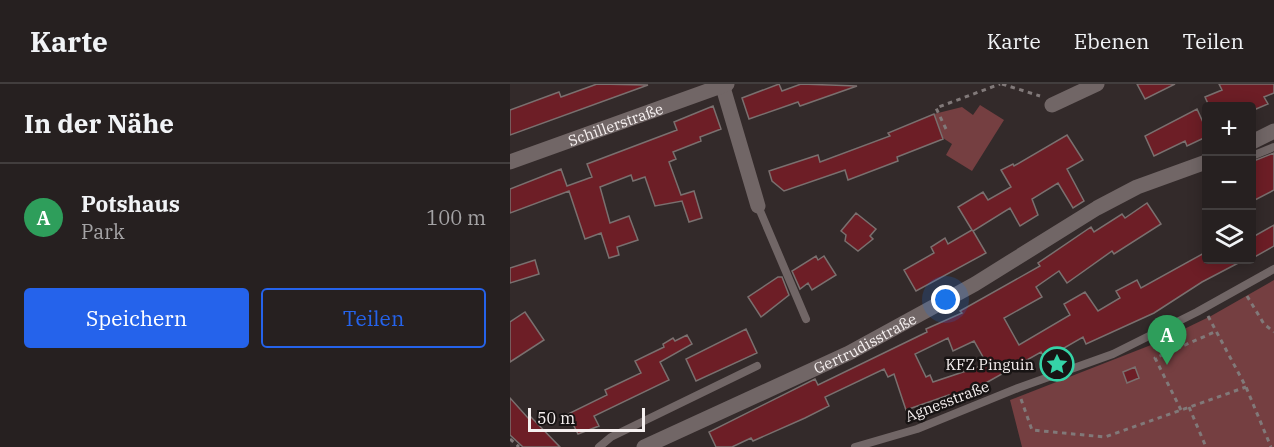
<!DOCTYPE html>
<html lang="de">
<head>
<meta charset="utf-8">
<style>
	body { margin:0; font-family:"IBM Plex Serif",serif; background:#2e2829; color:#f1f3f6 }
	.controls { position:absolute; right:18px; top:18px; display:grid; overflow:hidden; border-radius:6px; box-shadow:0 3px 15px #0003 }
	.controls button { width:54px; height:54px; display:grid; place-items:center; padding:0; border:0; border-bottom:2px solid #423e3e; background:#262020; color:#f1f3f6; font:30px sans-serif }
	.scale { position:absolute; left:18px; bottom:15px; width:117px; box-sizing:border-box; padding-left:6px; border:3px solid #f6f0f0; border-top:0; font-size:16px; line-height:21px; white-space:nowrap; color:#f6f0f0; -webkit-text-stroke:4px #181414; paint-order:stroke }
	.you { position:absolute; left:436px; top:216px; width:21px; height:21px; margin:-15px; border:4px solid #fff; border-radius:50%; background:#1a73e8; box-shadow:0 0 0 9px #1a73e833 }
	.badge { display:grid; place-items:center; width:39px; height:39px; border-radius:50%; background:#2563eb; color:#fff; font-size:20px; font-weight:700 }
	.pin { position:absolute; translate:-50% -50px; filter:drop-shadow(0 2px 3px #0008) }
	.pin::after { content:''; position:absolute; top:32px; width:21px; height:18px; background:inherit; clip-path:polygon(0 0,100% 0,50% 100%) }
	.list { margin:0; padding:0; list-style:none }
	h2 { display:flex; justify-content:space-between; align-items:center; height:78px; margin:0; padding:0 24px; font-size:26px }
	h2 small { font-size:20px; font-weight:400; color:#a4a3a5 }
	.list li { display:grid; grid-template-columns:39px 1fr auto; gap:18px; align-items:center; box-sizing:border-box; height:108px; padding:0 24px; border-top:2px solid #423e3e }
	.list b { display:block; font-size:22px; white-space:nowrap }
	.list p { margin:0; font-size:20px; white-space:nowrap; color:#a4a3a5 }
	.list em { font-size:20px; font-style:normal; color:#a4a3a5 }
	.actions { display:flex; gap:12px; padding:18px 24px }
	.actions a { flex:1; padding:14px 0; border:2px solid #2563eb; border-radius:6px; text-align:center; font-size:21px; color:#2563eb }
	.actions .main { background:#2563eb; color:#fff }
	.icon { flex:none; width:33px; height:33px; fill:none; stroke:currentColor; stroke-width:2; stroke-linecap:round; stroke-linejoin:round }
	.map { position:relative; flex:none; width:764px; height:363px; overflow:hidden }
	header { display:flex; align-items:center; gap:36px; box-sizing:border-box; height:84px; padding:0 30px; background:#262020; border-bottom:2px solid #423e3e }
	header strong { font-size:28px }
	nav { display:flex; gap:33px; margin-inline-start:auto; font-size:21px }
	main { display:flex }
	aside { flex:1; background:#262020 }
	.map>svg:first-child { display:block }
</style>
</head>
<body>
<header>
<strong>Karte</strong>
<nav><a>Karte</a><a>Ebenen</a><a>Teilen</a></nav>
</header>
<main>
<aside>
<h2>In der Nähe<small></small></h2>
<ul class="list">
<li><span class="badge" style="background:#2e9e5b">A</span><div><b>Potshaus</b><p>Park</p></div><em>100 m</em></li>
</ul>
<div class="actions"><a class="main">Speichern</a><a>Teilen</a></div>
</aside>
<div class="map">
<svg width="764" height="363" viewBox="0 0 764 363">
	<rect width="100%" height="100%" fill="#332a2a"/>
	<path fill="#753f41" d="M470,21L494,36L462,87L436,71L442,60L433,54L424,30L452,23L463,31Z
		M764,196V363H512L500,316L641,261L701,232Z"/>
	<path fill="#6d1e26" stroke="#7a706f" stroke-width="1.5" fill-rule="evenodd" d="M87,0L138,1L0,51V26L49,8L51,13Z
		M269,0L272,7L291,0L347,2L290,22L288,18L239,35L232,14Z
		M627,0H665L635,15Z
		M709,0H764V9L754,13L758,20L746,25L744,22H699L695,13L712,6Z
		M203,22L211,45L190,53L191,57L163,68L166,75L159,78L171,111L184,107L192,134L179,138L172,117L145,122L135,93L123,97L121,91L90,103L100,139L119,132L128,156L107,163L109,171L99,174L91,149L75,155L59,107L0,129V105L51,85L57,102L82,93L77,80L167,46L164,38Z
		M687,25L696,45V53L677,62L675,57L644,72L635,52Z
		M424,30L433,55L387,73L388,77L338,96L335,86L274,107L262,97L259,87L308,71L310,78L380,52L378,49Z
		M557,51L573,76L557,85L574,117L563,124L548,99L522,115L528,131L510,142L500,124L463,147L476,169L406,207L394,186L424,169L421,163L435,154L438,160L462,146L448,123L473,108L478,116L501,103L491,86L503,80L504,82Z
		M764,69V106L741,118V78Z
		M637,119L651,140L604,170L602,167L557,199L549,187L526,203L532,213L494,234L509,261L560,231L554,220L575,208L588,227L610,214L606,207L627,196L631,204L696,168V176H734L692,198L644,229L576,260L573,253L535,275L531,268L474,300L440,313L439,311L396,326L384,290L378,293L374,285L315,313L319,322L295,334L243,357L241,354L222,363H206L199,348L305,295L308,301L417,248L416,245L452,229L450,227L530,182L528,179L581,143L584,148L612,130L615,134ZM438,254L443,267L464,257L477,280L423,298L420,291L416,293L405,270Z
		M346,129L366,145L360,152L363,155L348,167L335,157L336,151L331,147Z
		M764,141V162L741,175V154Z
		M306,172L308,176L314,172L326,191L302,206L298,199L290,205L282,187Z
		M25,176L29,190L0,199V184Z
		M268,193H272L279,211L251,233L238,213Z
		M15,228L34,256L0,278V238Z
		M236,245L247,269L186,297L176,275Z
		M177,251L182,260L150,278L159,296L84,332L89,342L68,350L58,330L97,311L95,306L131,289L125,277L154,263L153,260L163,254L165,257Z
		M625,283L629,294L617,299L613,288Z
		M0,314L18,334L20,332L50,363H13L0,351Z"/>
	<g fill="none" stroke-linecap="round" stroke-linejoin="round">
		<path stroke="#817979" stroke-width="3" stroke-dasharray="4.5 4.5" stroke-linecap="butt" d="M492,0L530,12
			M436,45L426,24L490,0
			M737,212L754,240L764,248
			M698,232L736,303L761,363
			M511,315L522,346L595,353L736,303
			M679,323L696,363
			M671,326L645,274L707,247
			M0,355L9,363"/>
		<path stroke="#716666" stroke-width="8" d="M742,72L764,63
			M248,122L296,235
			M89,363L101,353L247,282
			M345,363L407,345L508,304L603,270L687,228L764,185"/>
		<g stroke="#716666" stroke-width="15">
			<path d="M212,0L248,122"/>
			<path d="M542,21L587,0"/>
			<path d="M742,58L764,47"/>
			<path id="s1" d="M0,78L217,0"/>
			<path id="s2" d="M134,363L339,269L465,200L587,124L627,103L696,78"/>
		</g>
	</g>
	<defs>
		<symbol id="sight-ring" viewBox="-11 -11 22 22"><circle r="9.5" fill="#181414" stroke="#35d4a7" stroke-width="1.5"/><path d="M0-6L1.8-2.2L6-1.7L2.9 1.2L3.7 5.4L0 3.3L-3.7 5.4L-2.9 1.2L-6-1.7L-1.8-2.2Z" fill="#35d4a7"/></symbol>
	</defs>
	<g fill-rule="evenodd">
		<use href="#sight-ring" x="528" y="261" width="38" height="38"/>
	</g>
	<g text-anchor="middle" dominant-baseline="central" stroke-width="5" stroke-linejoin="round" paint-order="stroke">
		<g font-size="15" fill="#f6f0f0" stroke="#181414">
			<text stroke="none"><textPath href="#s1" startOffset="112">Schillerstraße</textPath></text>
			<text stroke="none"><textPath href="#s2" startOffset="244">Gertrudisstraße</textPath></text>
			<text transform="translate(437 317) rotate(-21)">Agnesstraße</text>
		</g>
		<g font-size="15" fill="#f6f0f0" stroke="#181414" text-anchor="end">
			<text x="524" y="280">KFZ Pinguin</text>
		</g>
	</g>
</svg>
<div class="controls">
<button>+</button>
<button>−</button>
<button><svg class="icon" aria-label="layers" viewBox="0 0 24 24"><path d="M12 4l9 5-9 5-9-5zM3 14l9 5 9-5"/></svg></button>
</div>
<div class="scale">50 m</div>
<div class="you"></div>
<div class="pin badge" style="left:657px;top:281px;background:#2e9e5b">A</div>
</div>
</main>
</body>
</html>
